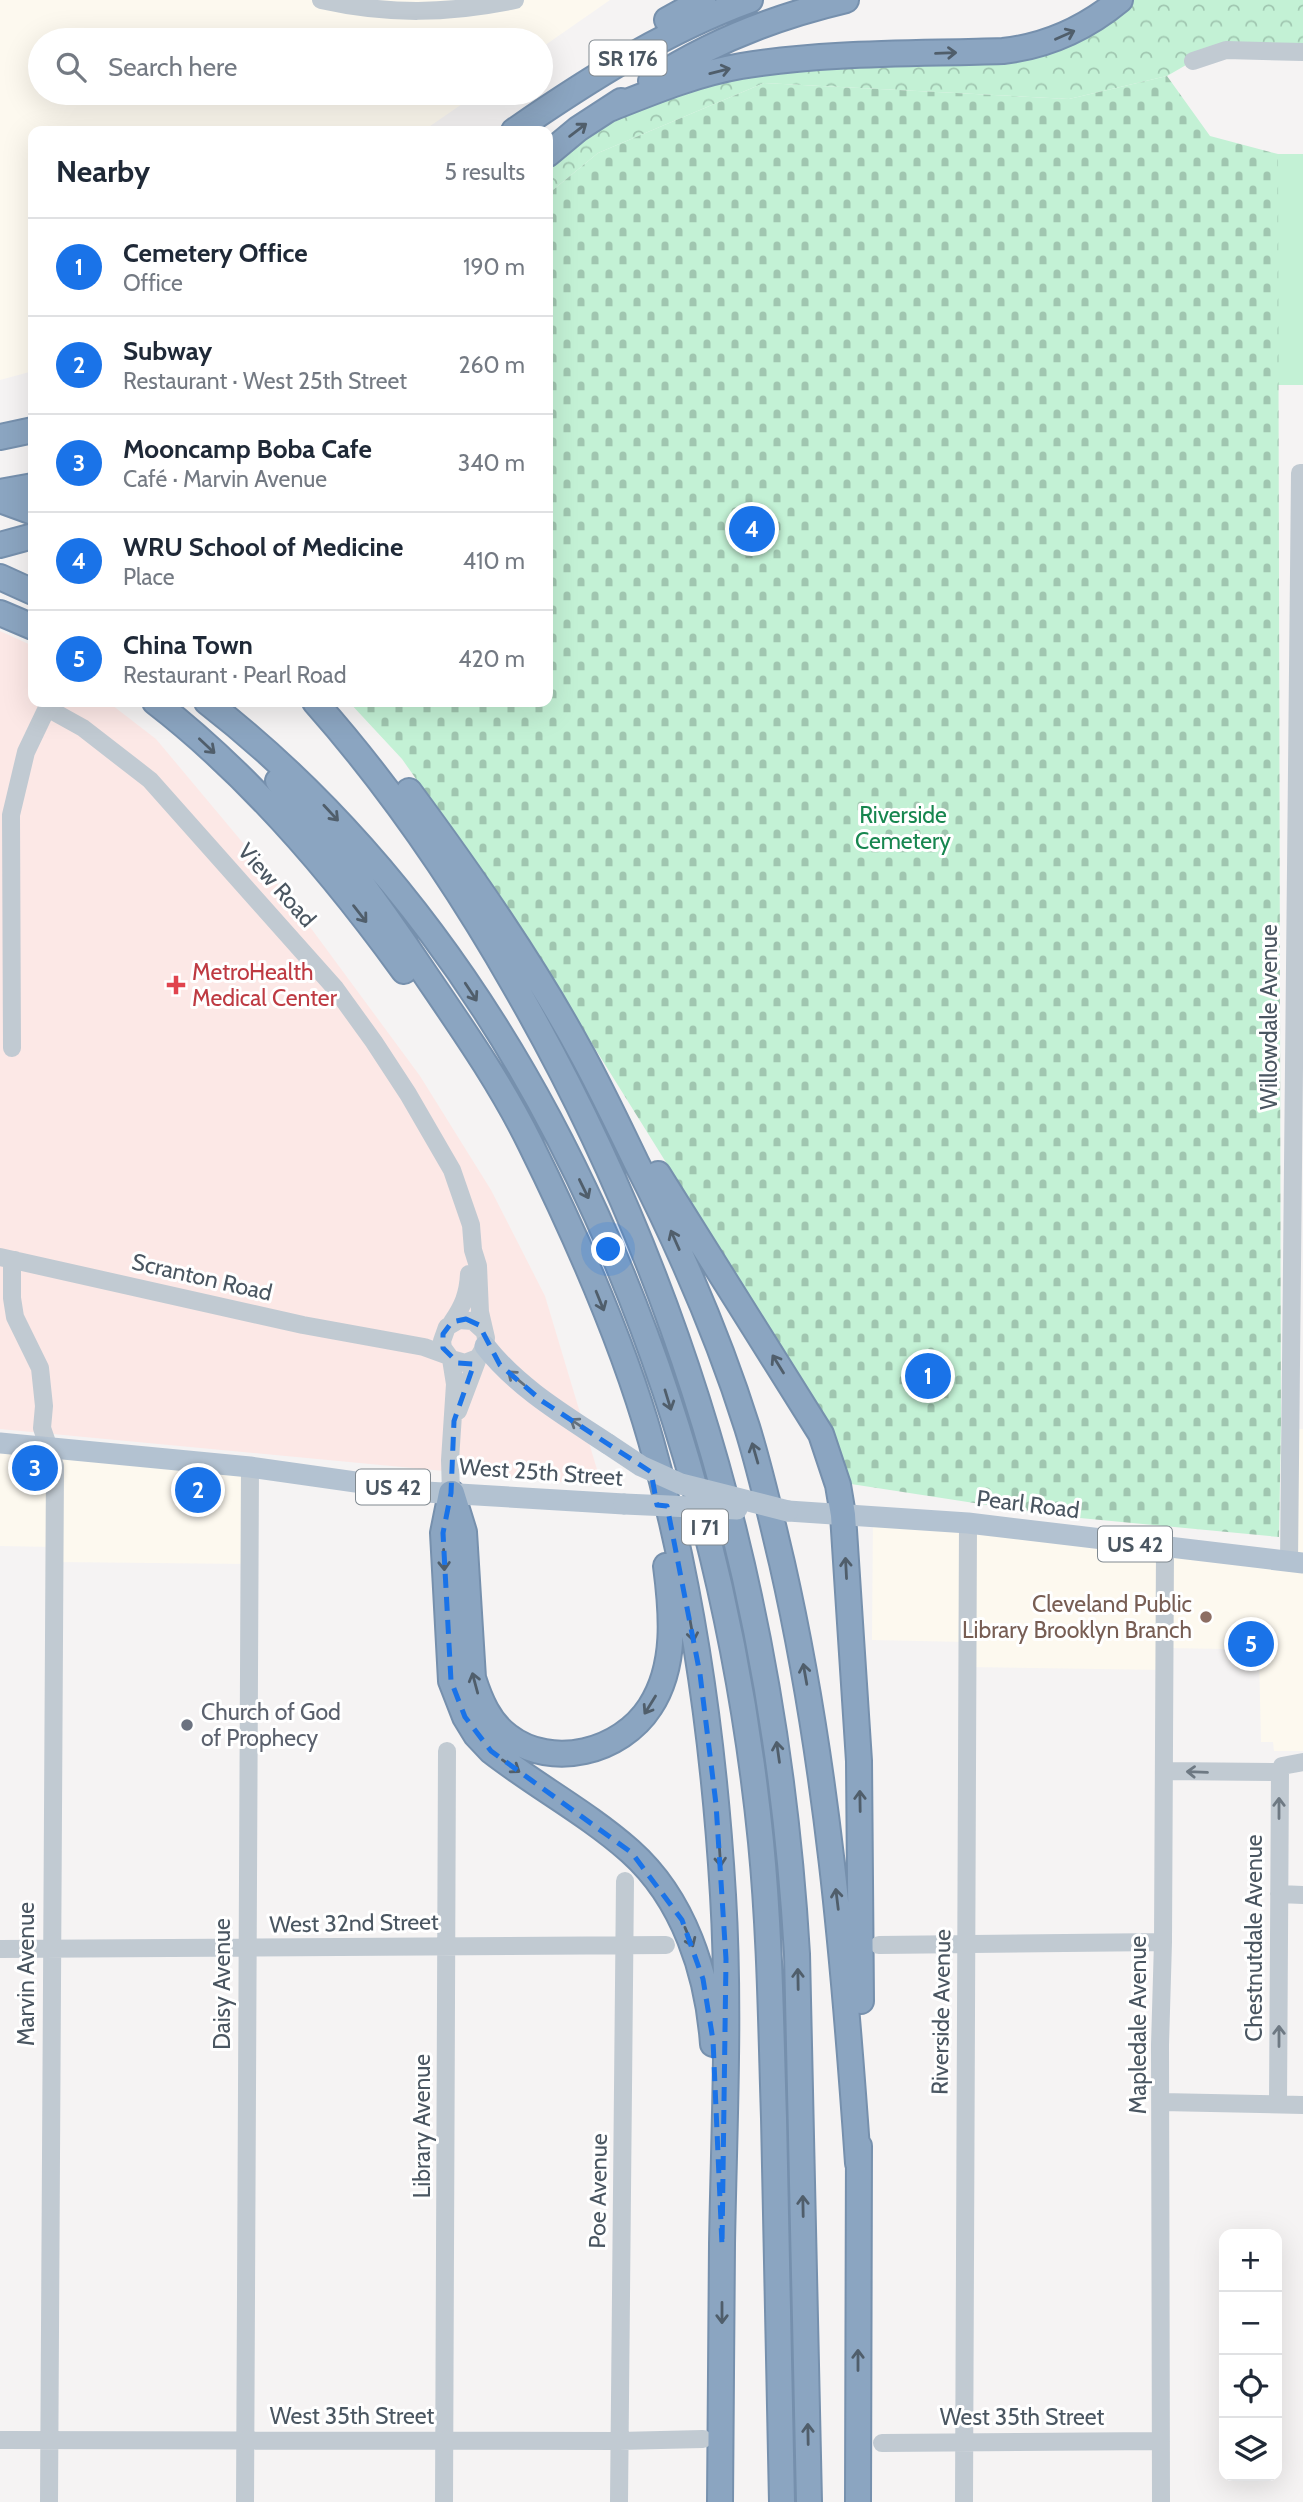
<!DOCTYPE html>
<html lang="en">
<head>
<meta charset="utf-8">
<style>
	body { margin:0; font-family:Cabin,sans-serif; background:#f2f2f3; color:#1f2937 }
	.controls { position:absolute; right:21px; bottom:21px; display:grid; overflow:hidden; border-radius:14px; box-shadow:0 7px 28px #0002 }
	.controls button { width:63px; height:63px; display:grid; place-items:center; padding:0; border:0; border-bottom:2px solid #e0e1e3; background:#fff; color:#1f2937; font:35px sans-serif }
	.you { position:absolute; left:609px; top:1250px; width:24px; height:24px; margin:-18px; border:5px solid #fff; border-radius:50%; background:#1a73e8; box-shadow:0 0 0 10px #1a73e833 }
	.badge { display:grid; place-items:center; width:46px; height:46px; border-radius:50%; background:#1a73e8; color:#fff; font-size:23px; font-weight:700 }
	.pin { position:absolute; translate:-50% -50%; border:4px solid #fff; box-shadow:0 2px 7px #0006 }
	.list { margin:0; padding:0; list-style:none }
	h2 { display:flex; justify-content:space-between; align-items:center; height:91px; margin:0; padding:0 28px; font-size:30px }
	h2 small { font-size:23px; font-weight:400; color:#747a83 }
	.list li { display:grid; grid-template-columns:46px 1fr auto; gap:21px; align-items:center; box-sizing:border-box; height:98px; padding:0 28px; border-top:2px solid #e0e1e3 }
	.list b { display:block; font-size:26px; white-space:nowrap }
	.list p { margin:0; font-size:23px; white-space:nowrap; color:#747a83 }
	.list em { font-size:23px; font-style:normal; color:#747a83 }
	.icon { flex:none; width:38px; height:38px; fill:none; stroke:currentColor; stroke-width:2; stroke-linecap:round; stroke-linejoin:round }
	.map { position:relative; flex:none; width:1303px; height:2502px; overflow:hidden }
	.search { position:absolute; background:#fff; box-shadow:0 7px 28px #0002; left:28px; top:28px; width:525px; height:77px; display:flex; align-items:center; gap:18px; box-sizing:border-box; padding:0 24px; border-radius:38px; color:#747a83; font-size:26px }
	.panel { position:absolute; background:#fff; box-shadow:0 7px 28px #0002; left:28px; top:126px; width:525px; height:581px; border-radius:14px }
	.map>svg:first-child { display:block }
</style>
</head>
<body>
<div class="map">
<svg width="1303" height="2502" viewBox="0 0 1303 2502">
	<defs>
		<pattern id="forest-crowns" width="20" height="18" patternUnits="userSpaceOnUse" patternTransform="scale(1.75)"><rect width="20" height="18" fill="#c3f1d5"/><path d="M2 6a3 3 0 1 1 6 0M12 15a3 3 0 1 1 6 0" fill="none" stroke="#a0c6b0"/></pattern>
		<pattern id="cemetery-stones" width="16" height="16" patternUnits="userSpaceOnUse" patternTransform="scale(1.75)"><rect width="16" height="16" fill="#c3f1d5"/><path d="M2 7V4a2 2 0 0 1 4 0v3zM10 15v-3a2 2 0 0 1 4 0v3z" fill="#a0c6b0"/></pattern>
	</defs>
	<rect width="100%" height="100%" fill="#f5f3f3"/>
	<path fill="#fdf9ef" d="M0,0H610L541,48V40H40V93H478L423,131H33V371L0,380Z
		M1290,1429H1303V1751H1274L1273,1742H1261L1259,1655L1226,1649L1165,1648V1670L967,1667V1642L872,1640L873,1516L1289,1562Z
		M0,1443L250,1467V1564L55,1562L54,1547L0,1546Z"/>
	<path fill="#fce8e6" d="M0,631L33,646V702H108L156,739L285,893L420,1076L491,1190L545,1296L602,1486L0,1429Z"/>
	<path fill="#c3f1d5" d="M1278,154H1303V385H1278Z"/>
	<path fill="url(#forest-crowns)" d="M1120,0H1303V52L1193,61L1167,76L1069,99L764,83L598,153L548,194V154L681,81L1003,51Z"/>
	<path fill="url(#cemetery-stones)" d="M1167,76L1210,136L1278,154L1281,1423L1279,1537L1059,1516L851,1484L806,1387L576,1018L468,853L402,759L349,702H548V194L598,153L764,83L1069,99Z"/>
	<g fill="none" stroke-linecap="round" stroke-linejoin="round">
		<defs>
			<path id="highway" d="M667,20L703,0
				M651,81C710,42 778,16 846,0
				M609,109C652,92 695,74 741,66C827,52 916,54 1003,51C1048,46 1085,29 1120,0
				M514,131C588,80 665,31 750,0
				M548,154L578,129L621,101
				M0,437L33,430
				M0,492L33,486
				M0,500L33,512
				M0,545L33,536
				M0,577L33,592
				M0,613L33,627
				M155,702C251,776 333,873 404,971
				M207,702C548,967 719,1424 761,1842C770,1934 771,2026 774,2118C777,2246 779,2374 782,2502
				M315,702C392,789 458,886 516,988C688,1287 777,1610 797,1954L809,2502
				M278,781C332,840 379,905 423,971C461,1027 500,1082 530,1143C577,1238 622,1339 651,1441C693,1588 714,1743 723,1895C730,2011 724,2128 722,2244C721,2330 721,2416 720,2502
				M409,791C471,875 534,965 583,1056C602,1091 619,1127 636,1162C680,1248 718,1335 747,1427C761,1472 771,1517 782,1563C827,1761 844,1961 858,2163
				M658,1174L821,1434L838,1485L843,1515L859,1761L861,2001
				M451,1493L443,1533L451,1681L465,1717L476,1735L491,1751C536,1786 587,1813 630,1851C684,1899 708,1974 713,2044
				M452,1493L464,1532L473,1678C480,1700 489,1722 508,1736C552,1770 621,1752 650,1707C677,1666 672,1612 666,1566
				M858,2502L859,2146"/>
		</defs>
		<use href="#highway" stroke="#7690ad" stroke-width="28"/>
		<path stroke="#c1cad2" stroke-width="18" d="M321,0C388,15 448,14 515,0
			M1193,61L1226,50L1303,52
			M12,1048L11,815L26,752L47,708L83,728L150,780L335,988L374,1042L408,1094L452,1170L471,1225L473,1250L478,1266L480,1312L486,1338L485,1346L478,1358L465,1363L451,1359L443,1348L442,1341L447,1327L459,1320L473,1321L484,1331
			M0,1257L303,1325L424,1347L446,1355
			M15,1260L12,1267V1298L15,1317L40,1368L44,1406L42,1428L55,1466L49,2502
			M452,1322C463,1306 468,1294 469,1274
			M458,1411L478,1358
			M451,1493L450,1460L455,1384L451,1359
			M1289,1562L1300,473H1303
			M1164,1771L1280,1772
			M1280,1772L1282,1766L1303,1762
			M1279,1894L1303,1895
			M879,1945L1163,1942
			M0,1949L666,1945
			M1162,2102L1303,2105
			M1278,2104L1280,1772
			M0,2440L619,2441L703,2439
			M882,2443L1161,2441
			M245,2502L250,1467
			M444,2502L447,1751
			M619,2502L625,1881
			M964,2502L968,1523
			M1161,2502L1160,2045L1163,1942L1165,1548"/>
		<path stroke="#b3c2d1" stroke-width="21" d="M485,1346C518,1388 564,1415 608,1444
			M0,1443L250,1467L426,1492L624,1504
			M788,1511L968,1523L1303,1563"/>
		<use href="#highway" stroke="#8ba5c1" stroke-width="24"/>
		<path stroke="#b3c2d1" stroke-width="21" d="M608,1444L641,1466L681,1484L788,1511
			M624,1504L737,1509"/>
	</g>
	<defs><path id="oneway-shaft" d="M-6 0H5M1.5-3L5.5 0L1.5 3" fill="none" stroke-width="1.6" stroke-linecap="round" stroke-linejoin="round" transform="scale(1.75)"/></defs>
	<g stroke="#505e6b">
		<use href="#oneway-shaft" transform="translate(1065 35) rotate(-24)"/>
		<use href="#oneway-shaft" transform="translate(946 53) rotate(-2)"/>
		<use href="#oneway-shaft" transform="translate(720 71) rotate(-14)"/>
		<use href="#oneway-shaft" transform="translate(578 130) rotate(-37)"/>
		<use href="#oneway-shaft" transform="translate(207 746) rotate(43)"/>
		<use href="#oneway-shaft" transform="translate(331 813) rotate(47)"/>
		<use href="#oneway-shaft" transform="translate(360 914) rotate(52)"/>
		<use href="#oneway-shaft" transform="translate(471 992) rotate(57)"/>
		<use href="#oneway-shaft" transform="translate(584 1189) rotate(64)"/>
		<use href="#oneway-shaft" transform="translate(675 1240) rotate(-114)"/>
		<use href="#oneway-shaft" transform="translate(600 1301) rotate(68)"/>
		<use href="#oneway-shaft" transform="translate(778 1364) rotate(-122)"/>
		<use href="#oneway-shaft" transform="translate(668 1400) rotate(73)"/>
		<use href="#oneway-shaft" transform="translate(755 1453) rotate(-106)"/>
		<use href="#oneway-shaft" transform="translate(444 1560) rotate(88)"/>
		<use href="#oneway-shaft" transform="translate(846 1568) rotate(-93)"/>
		<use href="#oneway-shaft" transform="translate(692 1631) rotate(80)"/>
		<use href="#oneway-shaft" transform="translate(805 1674) rotate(-100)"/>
		<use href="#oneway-shaft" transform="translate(475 1683) rotate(-105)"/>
		<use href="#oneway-shaft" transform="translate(650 1705) rotate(122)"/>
		<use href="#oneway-shaft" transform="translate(778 1752) rotate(-98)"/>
		<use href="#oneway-shaft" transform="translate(511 1766) rotate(35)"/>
		<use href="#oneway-shaft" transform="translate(860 1801) rotate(-91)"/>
		<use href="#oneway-shaft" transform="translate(720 1856) rotate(86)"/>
		<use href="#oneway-shaft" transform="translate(837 1899) rotate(-97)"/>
		<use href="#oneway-shaft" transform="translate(689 1937) rotate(67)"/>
		<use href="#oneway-shaft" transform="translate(798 1979) rotate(-91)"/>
		<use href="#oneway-shaft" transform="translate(803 2206) rotate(-91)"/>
		<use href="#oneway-shaft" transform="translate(722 2313) rotate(90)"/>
		<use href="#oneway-shaft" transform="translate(858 2360) rotate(-90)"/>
		<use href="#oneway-shaft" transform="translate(808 2434) rotate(-91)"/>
	</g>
	<g stroke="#64717d">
		<use href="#oneway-shaft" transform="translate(516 1378) rotate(-140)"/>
		<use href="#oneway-shaft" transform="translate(579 1425) rotate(-146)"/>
	</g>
	<g stroke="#6e7983">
		<use href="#oneway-shaft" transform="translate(1197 1772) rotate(-178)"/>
		<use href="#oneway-shaft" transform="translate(1279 1808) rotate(-90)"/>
		<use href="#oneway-shaft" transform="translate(1279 2036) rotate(-90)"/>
	</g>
	<path fill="none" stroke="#1a73e8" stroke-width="5" stroke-dasharray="14 9" stroke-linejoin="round" d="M466,1319L479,1325L500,1365L542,1401L651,1472L657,1505L667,1506L700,1674L716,1804L726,1959L722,2245L713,2040L703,1979L682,1920L632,1853L491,1751L465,1717L451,1681L443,1533L451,1493L454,1421L474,1364L458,1363L443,1348V1334L452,1322Z"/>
	<path fill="#e0444e" stroke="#fff" stroke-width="2.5" d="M172.5 974.5h7v7h7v7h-7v7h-7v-7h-7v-7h7z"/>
	<circle fill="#8d6e63" stroke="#fff" stroke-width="2.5" cx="1206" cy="1617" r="7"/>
	<circle fill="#6b7280" stroke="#fff" stroke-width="2.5" cx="187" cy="1725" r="7"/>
	<g text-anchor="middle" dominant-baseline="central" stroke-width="6" stroke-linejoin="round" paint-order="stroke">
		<g fill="#fff" stroke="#808990" stroke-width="2">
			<rect x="589.5" y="40.5" width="77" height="35" rx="5"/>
			<rect x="356" y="1469.5" width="74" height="35" rx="5"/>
			<rect x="682" y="1509.5" width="46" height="35" rx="5"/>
			<rect x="1098" y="1526.5" width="74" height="35" rx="5"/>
		</g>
		<g font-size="21" font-weight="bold" fill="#4a5661">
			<text x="628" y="58">SR 176</text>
			<text x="393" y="1487">US 42</text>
			<text x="705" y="1527">I 71</text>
			<text x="1135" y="1544">US 42</text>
		</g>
		<g font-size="23" fill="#17864f" stroke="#fff">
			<text x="903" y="815">Riverside<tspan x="903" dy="26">Cemetery</tspan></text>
		</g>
		<g font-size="23" fill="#4a5661" stroke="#fff">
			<text transform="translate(277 885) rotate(48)">View Road</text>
			<text transform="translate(1269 1017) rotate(-90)">Willowdale Avenue</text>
			<text transform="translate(202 1277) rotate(13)">Scranton Road</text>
			<text transform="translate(541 1472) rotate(4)">West 25th Street</text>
			<text transform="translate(1028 1504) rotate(7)">Pearl Road</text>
			<text transform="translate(354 1923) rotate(-1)">West 32nd Street</text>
			<text transform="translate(1254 1938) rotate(-90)">Chestnutdale Avenue</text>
			<text transform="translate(26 1974) rotate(-90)">Marvin Avenue</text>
			<text transform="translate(222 1984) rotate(-90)">Daisy Avenue</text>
			<text transform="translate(941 2012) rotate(-89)">Riverside Avenue</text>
			<text transform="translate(1138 2025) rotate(-90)">Mapledale Avenue</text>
			<text transform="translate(422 2126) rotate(-90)">Library Avenue</text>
			<text transform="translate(598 2191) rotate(-89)">Poe Avenue</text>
			<text x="352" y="2416">West 35th Street</text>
			<text x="1022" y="2417">West 35th Street</text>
		</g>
		<g font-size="23" fill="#be3a42" stroke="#fff" text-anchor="start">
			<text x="192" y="972">MetroHealth<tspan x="192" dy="26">Medical Center</tspan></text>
		</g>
		<g font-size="23" fill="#785e54" stroke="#fff" text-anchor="end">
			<text x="1192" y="1604">Cleveland Public<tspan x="1192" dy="26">Library Brooklyn Branch</tspan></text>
		</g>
		<g font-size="23" fill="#5b616d" stroke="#fff" text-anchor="start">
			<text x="201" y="1712">Church of God<tspan x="201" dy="26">of Prophecy</tspan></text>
		</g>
	</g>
</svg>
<div class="controls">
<button>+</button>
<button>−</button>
<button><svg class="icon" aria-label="locate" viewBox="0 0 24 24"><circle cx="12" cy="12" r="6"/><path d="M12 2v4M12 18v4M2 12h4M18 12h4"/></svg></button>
<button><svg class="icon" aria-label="layers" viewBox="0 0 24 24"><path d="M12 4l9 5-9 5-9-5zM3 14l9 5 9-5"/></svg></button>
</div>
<div class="you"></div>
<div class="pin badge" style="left:928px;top:1376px">1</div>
<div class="pin badge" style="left:198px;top:1490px">2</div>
<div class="pin badge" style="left:35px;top:1468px">3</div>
<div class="pin badge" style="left:752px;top:529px">4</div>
<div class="pin badge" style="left:1251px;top:1644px">5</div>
<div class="search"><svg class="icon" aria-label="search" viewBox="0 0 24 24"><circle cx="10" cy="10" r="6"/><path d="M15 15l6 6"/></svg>Search here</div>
<section class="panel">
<h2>Nearby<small>5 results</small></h2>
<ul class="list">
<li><span class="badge">1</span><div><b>Cemetery Office</b><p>Office</p></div><em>190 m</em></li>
<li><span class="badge">2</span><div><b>Subway</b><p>Restaurant · West 25th Street</p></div><em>260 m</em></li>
<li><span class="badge">3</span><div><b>Mooncamp Boba Cafe</b><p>Café · Marvin Avenue</p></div><em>340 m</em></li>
<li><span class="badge">4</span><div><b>WRU School of Medicine</b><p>Place</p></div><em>410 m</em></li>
<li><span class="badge">5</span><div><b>China Town</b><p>Restaurant · Pearl Road</p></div><em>420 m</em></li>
</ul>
</section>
</div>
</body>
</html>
